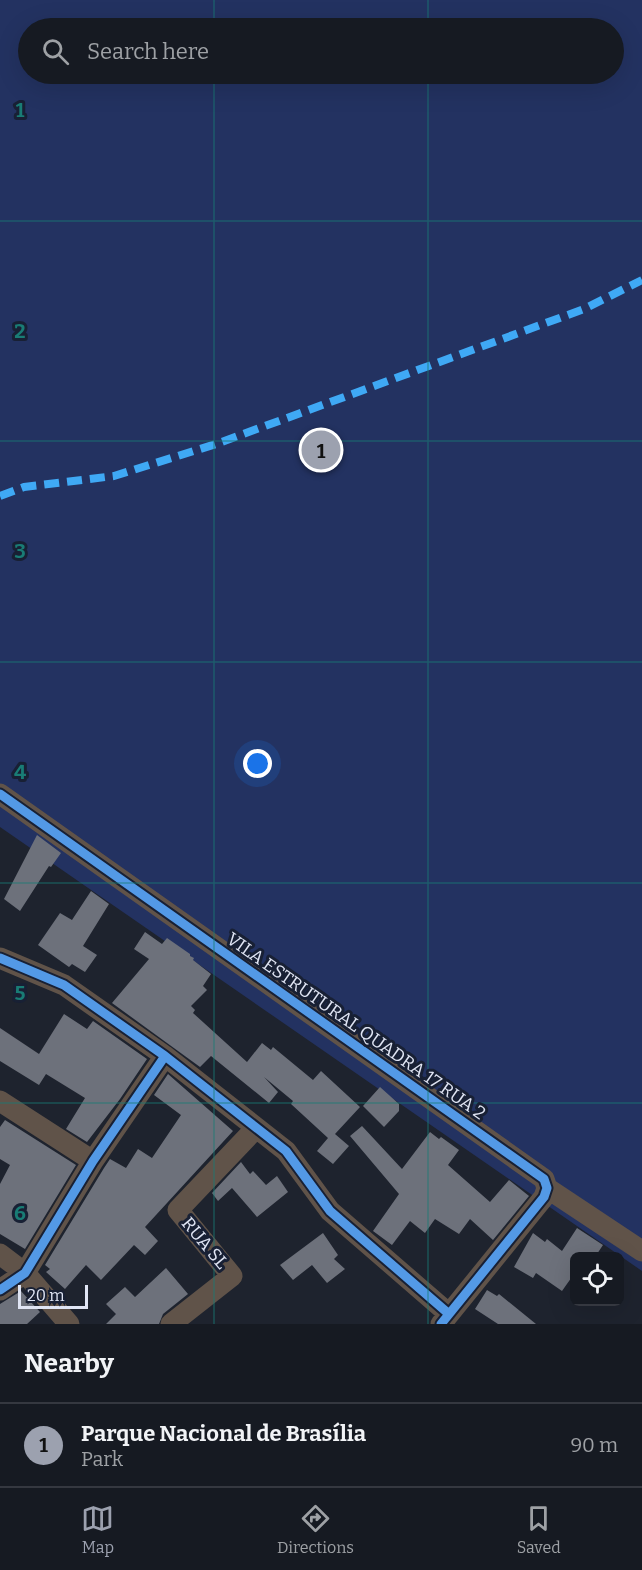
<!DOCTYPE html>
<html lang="en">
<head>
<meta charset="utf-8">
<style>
	body { margin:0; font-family:Bitter,serif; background:#23272f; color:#f1f3f6 }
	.controls { position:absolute; right:18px; bottom:18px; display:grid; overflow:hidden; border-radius:9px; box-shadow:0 6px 24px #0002 }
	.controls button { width:54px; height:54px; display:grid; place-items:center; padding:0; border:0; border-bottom:2px solid #353840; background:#161a22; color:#f1f3f6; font:30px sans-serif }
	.scale { position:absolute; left:18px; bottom:15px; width:70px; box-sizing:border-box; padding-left:6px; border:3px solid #e0e5f4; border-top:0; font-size:16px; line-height:21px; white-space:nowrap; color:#e0e5f4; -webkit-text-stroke:4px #182034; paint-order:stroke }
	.you { position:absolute; left:258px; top:764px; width:21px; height:21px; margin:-15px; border:4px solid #fff; border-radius:50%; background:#1a73e8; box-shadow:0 0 0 9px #1a73e833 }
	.badge { display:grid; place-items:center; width:39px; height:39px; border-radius:50%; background:#9ca1af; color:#111; font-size:20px; font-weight:700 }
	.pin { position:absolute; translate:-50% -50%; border:3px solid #fff; box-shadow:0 2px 6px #0006 }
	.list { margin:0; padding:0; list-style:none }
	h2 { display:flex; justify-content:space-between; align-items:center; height:78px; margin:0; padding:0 24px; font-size:26px }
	h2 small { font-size:20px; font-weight:400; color:#9ea1a5 }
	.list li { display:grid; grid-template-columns:39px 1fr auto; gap:18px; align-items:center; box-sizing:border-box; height:84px; padding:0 24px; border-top:2px solid #353840 }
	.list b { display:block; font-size:22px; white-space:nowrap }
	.list p { margin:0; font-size:20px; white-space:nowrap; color:#9ea1a5 }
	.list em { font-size:20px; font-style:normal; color:#9ea1a5 }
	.icon { flex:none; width:33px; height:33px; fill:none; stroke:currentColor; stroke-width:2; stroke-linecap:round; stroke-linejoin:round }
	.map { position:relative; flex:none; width:642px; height:1324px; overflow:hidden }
	.search { position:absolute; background:#161a22; box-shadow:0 6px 24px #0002; left:18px; right:18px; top:18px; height:66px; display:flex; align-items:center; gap:15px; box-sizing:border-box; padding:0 21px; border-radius:33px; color:#9ea1a5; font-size:22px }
	.sheet { height:162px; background:#161a22 }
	nav { display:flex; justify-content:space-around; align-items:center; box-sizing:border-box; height:84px; border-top:2px solid #353840; background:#161a22; font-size:16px; color:#9ea1a5 }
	nav a { display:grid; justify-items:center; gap:3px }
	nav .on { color:#9ca1af }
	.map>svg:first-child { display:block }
</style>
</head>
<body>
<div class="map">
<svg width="642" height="1324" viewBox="0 0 642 1324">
	<rect width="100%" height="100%" fill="#1e232e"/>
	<path fill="#233261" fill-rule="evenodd" d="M0,0H642V1271L0,827ZM28,28H614V74H28Z"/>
	<path fill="#6d717b" d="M37,835L61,853L51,867L49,866L20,911L4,899Z
		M91,891L109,904L83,946L97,955L85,972L72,964L69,967L38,945L60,913L72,920Z
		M145,932L162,944L167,938L190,954V956L194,958L193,960L211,974L203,986L207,990L191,1006L195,1010L193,1013L247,1062L262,1043L271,1050L273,1047L313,1080L321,1071L360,1107L335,1134L349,1146L333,1164L317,1151L328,1138L291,1104L293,1101L264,1077L278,1092L269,1103L211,1056L200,1067L112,1003L149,959L134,949Z
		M64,1014L87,1029L93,1021L147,1059L120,1099L87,1142L66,1129L85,1098L46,1074L39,1085L0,1061V1028L39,1054Z
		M168,1074L233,1131L145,1227L158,1241L145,1255L134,1245L101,1280L86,1265L65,1289L46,1272L50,1269L45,1265L104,1168L110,1159L126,1168L138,1149L152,1158L181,1115L154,1095Z
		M380,1087L399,1104V1111L384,1127L363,1106Z
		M5,1120L76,1165L25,1249L0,1234V1184L10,1165L0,1159V1127Z
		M362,1126L402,1169L430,1132L439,1139L441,1137L459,1150L448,1165L490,1202L509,1180L529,1196L493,1240L470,1219L459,1234L435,1219L425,1233L410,1221L392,1245L373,1231L399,1194L350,1136Z
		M241,1162L250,1174L253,1171L266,1185L277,1176L288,1192L257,1217L232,1188L218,1201L212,1193Z
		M577,1228L603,1245L595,1257H574V1274L562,1291L536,1273L533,1278L514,1267L533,1233L545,1242L547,1239L562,1251Z
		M323,1233L338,1255L334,1259L345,1269L327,1283L312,1265L293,1280L280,1265Z
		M166,1268L188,1294L163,1314L159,1324H106L116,1314L106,1304L125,1287L135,1297Z
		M487,1290L497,1296L499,1294L536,1324H498L475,1309Z
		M21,1291L40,1312L27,1324H0V1304Z"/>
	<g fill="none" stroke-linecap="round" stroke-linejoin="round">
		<path stroke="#605349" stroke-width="21" d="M0,794L544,1179L547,1188L544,1197L441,1324
			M0,958L64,985L165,1056L286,1151L330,1211L449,1314
			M0,1101L93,1161
			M547,1188L642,1251
			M0,1254L25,1273L69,1324
			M0,1290L25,1273L93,1161L165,1056
			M171,1324L232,1276L178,1210L256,1128"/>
		<path stroke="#3fa9f5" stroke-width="8" stroke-dasharray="15 8" stroke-linecap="butt" d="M0,496L24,487L114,476L216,444L584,309L642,280"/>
		<defs>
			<path id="cycleway" d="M0,794L544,1179L547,1188L544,1197L441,1324
				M0,958L64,985L165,1056L286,1151L330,1211L449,1314
				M0,1290L25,1273L93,1161L165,1056"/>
		</defs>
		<use href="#cycleway" stroke="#182034" stroke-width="13"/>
		<use href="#cycleway" stroke="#5399e6" stroke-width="9"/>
	</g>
	<path fill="none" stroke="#197c75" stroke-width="1.5" stroke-opacity="0.55" d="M214,0V28M428,0V28M214,74V1324M428,74V1324M0,221H642M0,441H642M0,662H642M0,883H642M0,1103H642"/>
	<g text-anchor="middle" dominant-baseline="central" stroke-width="6" stroke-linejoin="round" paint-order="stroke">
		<g font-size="18" fill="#e0e5f4" stroke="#182034">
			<text transform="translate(356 1026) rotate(35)">VILA ESTRUTURAL QUADRA 17 RUA 2</text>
			<text transform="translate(205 1243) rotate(50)">RUA SL</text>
		</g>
	</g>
	<g font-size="20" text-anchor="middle" font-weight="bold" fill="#197c75" stroke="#182034" stroke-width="6" stroke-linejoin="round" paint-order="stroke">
		<text x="20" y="117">1</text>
		<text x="20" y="338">2</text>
		<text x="20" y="558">3</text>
		<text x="20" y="779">4</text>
		<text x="20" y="1000">5</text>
		<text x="20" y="1220">6</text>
	</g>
</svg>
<div class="controls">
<button><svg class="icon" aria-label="locate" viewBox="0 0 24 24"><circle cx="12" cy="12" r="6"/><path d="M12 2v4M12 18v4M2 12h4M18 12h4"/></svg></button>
</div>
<div class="scale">20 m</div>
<div class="you"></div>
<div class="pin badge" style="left:321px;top:450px">1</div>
<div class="search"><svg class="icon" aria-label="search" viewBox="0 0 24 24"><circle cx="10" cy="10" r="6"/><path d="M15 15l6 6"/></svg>Search here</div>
</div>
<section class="sheet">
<h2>Nearby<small></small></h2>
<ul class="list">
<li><span class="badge">1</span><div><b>Parque Nacional de Brasília</b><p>Park</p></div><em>90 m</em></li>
</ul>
</section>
<nav>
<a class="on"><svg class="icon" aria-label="map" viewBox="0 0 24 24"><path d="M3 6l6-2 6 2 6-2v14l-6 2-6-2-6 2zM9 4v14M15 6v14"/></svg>Map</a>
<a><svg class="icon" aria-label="directions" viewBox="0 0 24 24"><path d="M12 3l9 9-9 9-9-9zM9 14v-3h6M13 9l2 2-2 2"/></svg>Directions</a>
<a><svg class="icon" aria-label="saved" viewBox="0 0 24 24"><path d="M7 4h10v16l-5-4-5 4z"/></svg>Saved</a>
</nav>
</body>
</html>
